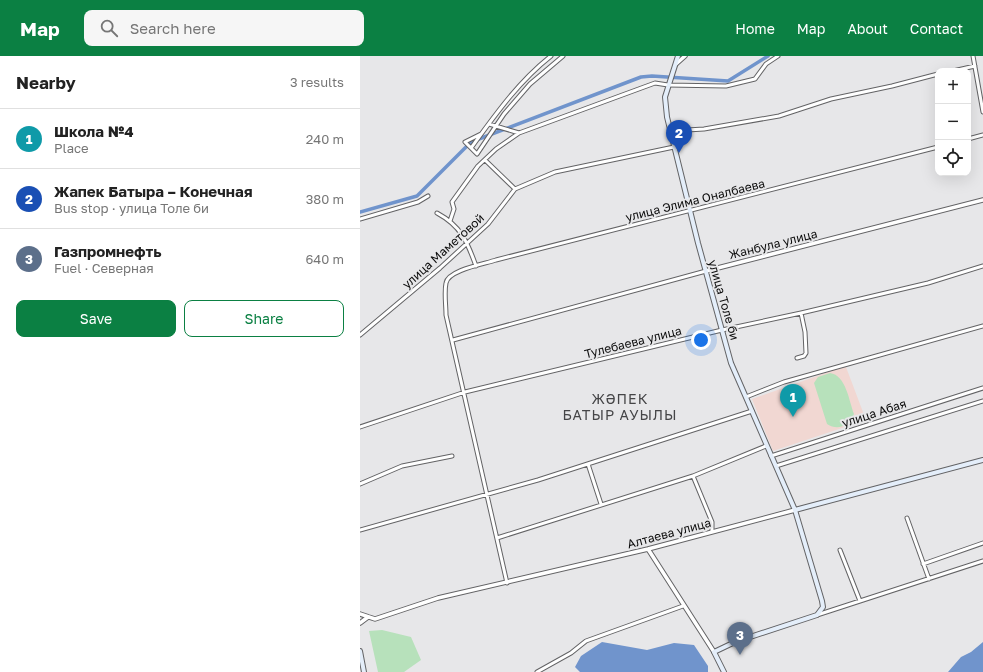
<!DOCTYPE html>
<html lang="en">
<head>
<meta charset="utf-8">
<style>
	body { margin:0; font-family:"Golos Text",sans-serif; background:#f6f6f6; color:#222 }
	.controls { position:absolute; right:12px; top:12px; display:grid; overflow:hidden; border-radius:8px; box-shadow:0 4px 16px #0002 }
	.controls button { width:36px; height:36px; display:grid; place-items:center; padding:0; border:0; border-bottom:1px solid #e0e0e0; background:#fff; color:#222; font:20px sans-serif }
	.you { position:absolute; left:341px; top:284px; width:14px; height:14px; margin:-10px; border:3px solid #fff; border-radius:50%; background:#1a73e8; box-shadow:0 0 0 6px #1a73e833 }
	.badge { display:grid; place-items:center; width:26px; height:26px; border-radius:50%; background:#0b8043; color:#fff; font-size:13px; font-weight:700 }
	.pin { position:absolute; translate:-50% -33px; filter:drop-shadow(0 1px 2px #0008) }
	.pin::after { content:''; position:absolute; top:21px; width:14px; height:12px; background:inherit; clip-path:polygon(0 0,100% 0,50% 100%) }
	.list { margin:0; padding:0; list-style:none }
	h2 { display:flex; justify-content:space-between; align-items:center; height:52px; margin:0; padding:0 16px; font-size:17px }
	h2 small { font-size:13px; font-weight:400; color:#767676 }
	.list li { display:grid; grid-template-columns:26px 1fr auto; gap:12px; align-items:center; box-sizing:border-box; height:60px; padding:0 16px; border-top:1px solid #e0e0e0 }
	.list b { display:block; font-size:15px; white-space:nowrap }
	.list p { margin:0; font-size:13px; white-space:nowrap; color:#767676 }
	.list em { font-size:13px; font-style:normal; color:#767676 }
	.actions { display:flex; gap:8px; padding:12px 16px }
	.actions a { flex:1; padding:9px 0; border:1px solid #0b8043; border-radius:8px; text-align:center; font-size:14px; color:#0b8043 }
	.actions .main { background:#0b8043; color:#fff }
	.icon { flex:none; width:22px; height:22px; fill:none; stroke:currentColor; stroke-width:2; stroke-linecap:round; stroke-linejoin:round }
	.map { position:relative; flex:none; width:623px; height:616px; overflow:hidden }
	header { display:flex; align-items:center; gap:24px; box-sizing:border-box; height:56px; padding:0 20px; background:#0b8043; color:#fff }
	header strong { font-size:19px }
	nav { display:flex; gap:22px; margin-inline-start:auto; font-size:14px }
	.search { width:280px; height:36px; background:#f6f6f6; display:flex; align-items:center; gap:10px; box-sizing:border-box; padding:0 14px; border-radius:8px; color:#767676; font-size:15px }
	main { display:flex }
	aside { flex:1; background:#fff }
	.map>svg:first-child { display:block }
</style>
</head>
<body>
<header>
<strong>Map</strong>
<div class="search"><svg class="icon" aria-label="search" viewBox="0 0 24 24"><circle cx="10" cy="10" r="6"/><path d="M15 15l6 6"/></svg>Search here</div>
<nav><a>Home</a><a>Map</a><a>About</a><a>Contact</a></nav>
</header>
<main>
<aside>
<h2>Nearby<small>3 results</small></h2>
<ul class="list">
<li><span class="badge" style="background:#0f9aa8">1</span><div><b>Школа №4</b><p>Place</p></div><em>240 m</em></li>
<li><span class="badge" style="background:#1a4fb4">2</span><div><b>Жапек Батыра – Конечная</b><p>Bus stop · улица Толе би</p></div><em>380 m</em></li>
<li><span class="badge" style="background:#5c6f8a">3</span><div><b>Газпромнефть</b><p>Fuel · Северная</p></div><em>640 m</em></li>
</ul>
<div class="actions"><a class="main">Save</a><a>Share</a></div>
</aside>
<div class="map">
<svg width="623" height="616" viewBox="0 0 623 616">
	<rect width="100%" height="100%" fill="#e7e7e9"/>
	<path fill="#f1d7d2" d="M486,311L506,364L413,395L392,343L474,314Z"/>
	<path fill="#b7e1bb" d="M470,317C486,319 489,345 494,358C489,370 478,375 467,368L454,327L458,321Z
		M22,574L51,581L61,604L44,616H18L9,575Z"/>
	<path fill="#7094cc" d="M242,586L287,594L314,587L334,589L348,610V616H220L215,611L221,600Z
		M623,586V616H588L601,601L611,596Z"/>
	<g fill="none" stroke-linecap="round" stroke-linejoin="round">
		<path stroke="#7094cc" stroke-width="3.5" d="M0,156L57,140L111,86L281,21L292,20L368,25L408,0"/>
		<defs>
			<path id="minor" d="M613,0L623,56
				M593,15L615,10
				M129,68L159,77L295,27L308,29L366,30L395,23L406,8L418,0
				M310,75L344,73L419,60L471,43L532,30L578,18
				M121,78L105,86L117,98L144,58L170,28L203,0
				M608,83L623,79
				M111,92C135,59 159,25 191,0
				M125,104L155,133
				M77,157C101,170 107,185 116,210
				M0,163L58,146L68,140
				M90,165L94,153L92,146L118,110L136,93L159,77
				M0,279L80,212L128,168L155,133L195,116L314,91
				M93,284L346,215
				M437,302L444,300L446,297L445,276L441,257
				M386,341L424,326L623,270
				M0,371L105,336L362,274L441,257L568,227L623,210
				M411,400L623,332
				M228,408L241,448
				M416,410L623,345
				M333,420L352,466V475
				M0,428L42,410L92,400
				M547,462L569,523
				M0,474L178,424L392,355
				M137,482L333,420L406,390
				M480,494L500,545
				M563,508L623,487
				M147,527L86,259C86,249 84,237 86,227C88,214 124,208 136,204L578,91
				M457,559L623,505
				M177,616L211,597L226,585L323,550"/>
			<path id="tertiary" d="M316,8L325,0
				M346,215L623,144
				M288,493L354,596
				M0,558L15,563L78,542L288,493L435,454
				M0,567L8,561"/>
			<path id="secondary" d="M318,0L305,41L307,61L338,187L371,307L435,454L462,545L463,551L457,559L375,586L354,596L364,616
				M435,454L623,404
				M0,595L4,616"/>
		</defs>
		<use href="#minor" stroke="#636365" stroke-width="5"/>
		<use href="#tertiary" stroke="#636365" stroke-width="5.5"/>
		<use href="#secondary" stroke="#636365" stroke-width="6"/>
		<use href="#minor" stroke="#fff" stroke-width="3"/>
		<use href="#tertiary" stroke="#fff" stroke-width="3.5"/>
		<use href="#secondary" stroke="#e4eefa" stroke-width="4"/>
	</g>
	<g text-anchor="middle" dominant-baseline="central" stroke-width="4" stroke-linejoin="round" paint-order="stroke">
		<g font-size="12" fill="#0c0c0c" stroke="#e7e7e9">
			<text transform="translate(335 144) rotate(-14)">улица Элима Оналбаева</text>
			<text transform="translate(413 188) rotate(-14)">Жанбула улица</text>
			<text transform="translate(83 195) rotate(-42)">улица Маметовой</text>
			<text transform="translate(364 244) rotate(74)">улица Толе би</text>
			<text transform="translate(273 286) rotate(-14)">Тулебаева улица</text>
			<text transform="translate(514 357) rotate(-18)">улица Абая</text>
			<text transform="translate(309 477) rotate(-15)">Алтаева улица</text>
		</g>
		<g font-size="14" letter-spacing="1" fill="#454547" stroke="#e7e7e9">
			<text x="260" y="342">ЖӘПЕК<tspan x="260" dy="16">БАТЫР АУЫЛЫ</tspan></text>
		</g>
	</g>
</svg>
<div class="controls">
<button>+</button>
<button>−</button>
<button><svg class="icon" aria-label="locate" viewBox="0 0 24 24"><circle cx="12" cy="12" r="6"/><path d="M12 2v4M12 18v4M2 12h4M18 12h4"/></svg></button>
</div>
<div class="you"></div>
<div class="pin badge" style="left:433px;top:361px;background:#0f9aa8">1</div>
<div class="pin badge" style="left:319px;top:97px;background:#1a4fb4">2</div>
<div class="pin badge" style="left:380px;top:599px;background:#5c6f8a">3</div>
</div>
</main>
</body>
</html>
